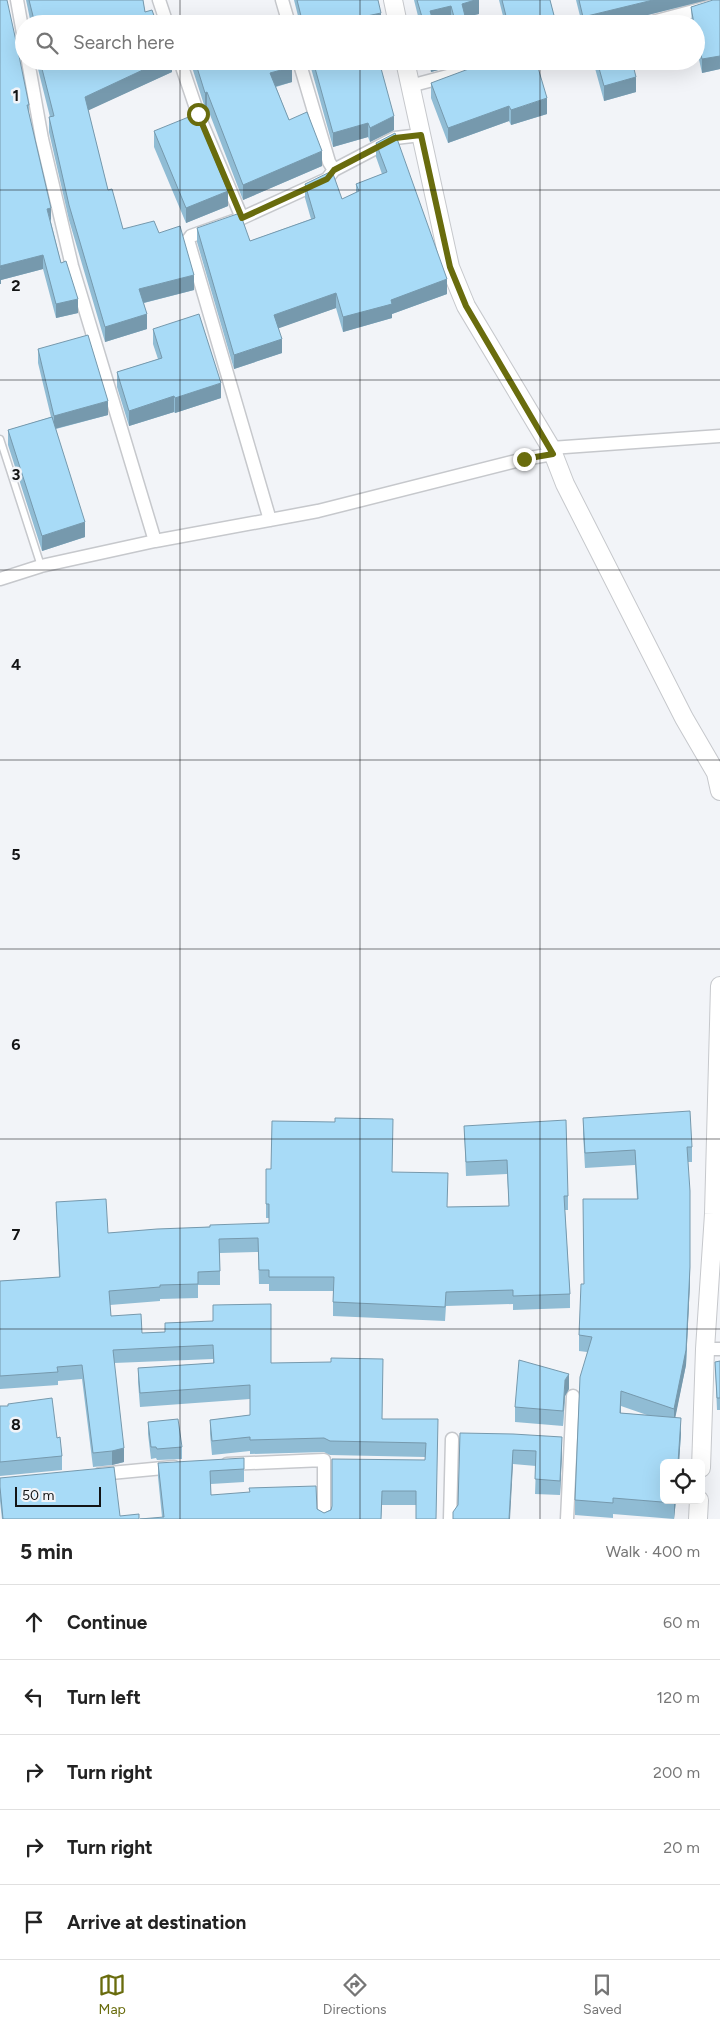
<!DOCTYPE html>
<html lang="en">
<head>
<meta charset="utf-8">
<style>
	body { margin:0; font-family:Figtree,sans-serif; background:#f6f6f6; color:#222 }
	.controls { position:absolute; right:15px; bottom:15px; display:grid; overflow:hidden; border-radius:8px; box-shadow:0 5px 20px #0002 }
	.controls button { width:45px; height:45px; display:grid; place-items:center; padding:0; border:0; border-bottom:1px solid #e0e0e0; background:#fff; color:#222; font:25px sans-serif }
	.scale { position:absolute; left:15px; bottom:12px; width:86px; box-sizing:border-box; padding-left:5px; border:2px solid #131415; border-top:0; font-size:14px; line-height:18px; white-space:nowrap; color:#131415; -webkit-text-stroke:4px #f2f4f8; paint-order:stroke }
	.stop { position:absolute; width:15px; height:15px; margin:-11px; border:4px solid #696c0d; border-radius:50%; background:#fff }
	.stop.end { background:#696c0d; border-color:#fff; box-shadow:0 1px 5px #0008 }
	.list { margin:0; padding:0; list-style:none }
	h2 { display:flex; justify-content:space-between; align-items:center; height:65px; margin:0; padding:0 20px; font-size:21px }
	h2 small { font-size:16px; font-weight:400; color:#767676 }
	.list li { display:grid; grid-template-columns:32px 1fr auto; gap:15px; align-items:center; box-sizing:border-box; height:75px; padding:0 20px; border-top:1px solid #e0e0e0 }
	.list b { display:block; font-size:19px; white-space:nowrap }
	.list em { font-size:16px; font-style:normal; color:#767676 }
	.icon { flex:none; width:28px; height:28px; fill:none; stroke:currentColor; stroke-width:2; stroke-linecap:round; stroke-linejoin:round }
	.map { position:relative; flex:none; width:720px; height:1519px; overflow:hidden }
	.search { position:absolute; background:#fff; box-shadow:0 5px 20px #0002; left:15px; right:15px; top:15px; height:55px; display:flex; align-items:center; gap:12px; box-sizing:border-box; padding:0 18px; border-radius:28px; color:#767676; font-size:19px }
	.sheet { height:440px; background:#fff }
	nav { display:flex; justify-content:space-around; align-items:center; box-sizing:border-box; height:70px; border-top:1px solid #e0e0e0; background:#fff; font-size:14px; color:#767676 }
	nav a { display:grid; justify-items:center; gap:2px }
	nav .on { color:#696c0d }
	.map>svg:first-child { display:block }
</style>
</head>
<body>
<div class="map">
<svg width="720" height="1519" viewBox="0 0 720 1519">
	<rect width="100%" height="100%" fill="#f2f4f8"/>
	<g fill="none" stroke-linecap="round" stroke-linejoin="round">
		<defs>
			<path id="lane" d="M0,439L41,566"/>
			<path id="street" d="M17,0L24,39
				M159,0L167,24
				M282,0L289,24
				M645,24L720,4
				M28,61L42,139L72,266L155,541
				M180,61L198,114L242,218
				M299,61L329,162L334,170
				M410,86L504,61
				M551,448L720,436
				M270,520L188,240L191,236L242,218L327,179L334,170L395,138L421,135
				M0,579L41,566L155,541L318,511L524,459L553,454
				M705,1349H720
				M227,1464L324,1460V1519
				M100,1474L174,1467
				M450,1519L452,1439
				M567,1519L573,1396"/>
			<path id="secondary" d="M393,0L398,24
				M405,61L450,267L466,306L551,448L565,484L684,718L716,773L720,791
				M701,1468L705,1349L714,1214L720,986
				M698,1519L699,1500"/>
		</defs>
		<use href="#lane" stroke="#c6c8cc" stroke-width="9"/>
		<use href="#street" stroke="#c6c8cc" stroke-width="15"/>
		<use href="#secondary" stroke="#c6c8cc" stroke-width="20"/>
		<use href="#lane" stroke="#fff" stroke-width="6"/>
		<use href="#street" stroke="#fff" stroke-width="12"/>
		<use href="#secondary" stroke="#fff" stroke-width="18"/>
	</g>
	<path fill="#90bcd4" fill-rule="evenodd" d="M0,0L29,105V113L51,222L61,263L78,313L56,318L43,269L1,280V284Z
		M26,0H143L145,12L157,24H31Z
		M294,0H378L381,24H300Z
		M414,0H479V14L465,17L467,24H452L451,21L438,24H420Z
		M499,0H550L556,24H505Z
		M576,0H707L612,24H582Z
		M720,0V69L702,73L696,46V24H692L691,7Z
		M36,61H172V72L88,110L108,190L123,229L159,233L194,290L144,303L147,329L105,342L69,220L49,132V117H50Z
		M190,61H290L292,82L276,87L289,120L322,166L243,200L207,107L205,108Z
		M309,61H379L394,130L370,142L368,137L333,147Z
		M428,61H471L431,72Z
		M593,61H632L636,92L604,101Z
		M431,83L547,114L511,125L509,121L448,143L431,98Z
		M154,131L228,206L186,223L154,147Z
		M376,143L447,294L392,314V318L343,332L336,308L278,328L282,353L234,369L197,242V228L250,241L311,219L305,198V184L342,199L356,193V184L382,174L376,157Z
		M153,329L221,398L175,413L174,412L129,426L117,387V372L158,359L153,344Z
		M38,349L108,415L56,429L85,537L42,551L8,445V430L51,417L38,363Z
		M583,1118L692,1147V1162H688L690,1282L686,1365L675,1417L681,1433L679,1463H664V1500H676L674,1519L613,1514V1518L575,1515V1500L587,1352L579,1351V1335L584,1284L637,1199L635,1165L585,1168L583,1133ZM621,1406L647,1415L621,1413Z
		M464,1126L568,1196V1210H565L570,1294V1308L513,1310V1304L446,1306L445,1321L333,1316V1291H269V1284H259L258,1252L220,1253V1285H198V1298L160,1299V1301L110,1305L111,1316L142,1333L165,1332V1323L271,1363L382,1419H438L416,1505H382L381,1519L162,1517L158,1477V1463L244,1469V1482L211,1484V1495L317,1509L324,1513L425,1460V1457L330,1455L324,1452L250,1454V1451L212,1455L210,1434V1420L250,1415V1399L140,1407L138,1382V1368L213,1363V1359L114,1363L124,1462L112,1465L93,1467L82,1379L58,1381V1385L0,1389V1281L59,1277L56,1202L108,1233L269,1223V1218H266V1169L392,1172L447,1207L509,1206L507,1174L466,1176Z
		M720,1361V1410H717L715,1362Z
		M569,1389L565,1396L563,1426L515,1422V1407Z
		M0,1406L57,1438L62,1456V1470L0,1476Z
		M148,1422L182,1447V1459L157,1460L156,1458L151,1459L148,1434Z
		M460,1433L562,1452L560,1495L535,1494L536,1466L513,1464L458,1505Z
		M0,1478L120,1516L139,1519H2L0,1501Z"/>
	<path fill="#7699ad" d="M475,0H479V14L462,18V4Z
		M653,0H707L612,24H583V17Z
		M451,6V21L438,24H430V11Z
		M381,13V24H367V16Z
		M720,56V69L702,73V59Z
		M162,61H172V72L85,112V97Z
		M431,61H471L431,72Z
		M292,67V82L270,88V73Z
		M636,77V92L604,101V86Z
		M207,92V107L205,108V93Z
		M547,98V114L511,125V110Z
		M509,106V121L448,143V128Z
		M394,116V130L370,142V128Z
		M368,123V137L333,147V133Z
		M322,151V166L243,200V185Z
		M228,191V206L186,223V208Z
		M51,208V222L47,209Z
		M43,255V269L1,280V284H0V266Z
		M194,275V290L139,304V289Z
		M447,279V294L392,314V318L343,332V317Z
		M336,293V308L274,330V315Z
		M78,299V313L56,318V304Z
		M147,314V329L105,342V327Z
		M282,339V353L234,369V355Z
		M221,383V398L175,413V398Z
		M174,396V412L129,426V411Z
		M108,401V415L54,429V416Z
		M85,522V537L42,551V536Z
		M690,1267V1282L686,1365L674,1424V1409Z
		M569,1374V1389L565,1396L563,1426L565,1380Z
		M621,1391V1406L620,1428V1413Z
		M681,1418V1433L679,1463H678Z
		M562,1437V1452L560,1495V1481Z
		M124,1448V1462L112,1465V1451Z
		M513,1450V1464L510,1519H509Z
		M674,1500H676L674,1519Z"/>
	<path fill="#a8dbf7" stroke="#7699ad" d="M0,0H7L16,41L29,105H27L51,208L47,209L61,263L66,261L78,299L56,304L43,255L0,266L1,269L0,270Z
		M29,0H143L145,12L152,10L157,24H35Z
		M297,0H378L381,13L367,16L369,24H303Z
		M417,0H475L462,4L467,24H456L451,6L430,11L434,24H421L420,18L422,17Z
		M502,0H550L556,23L508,24Z
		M579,0H653L583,17Z
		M713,0H720V56L702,59L696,33V24H694L691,7Z
		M277,19L279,24H263Z
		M40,61H162L85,97L108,190L112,189L123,229L154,221L159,233L180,226L194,275L139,289L147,314L105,327L69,205L49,117L54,116Z
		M195,61H290L292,67L270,73L289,120L307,112L322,151L243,185L207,92L205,93Z
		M313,61H379L394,116L370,128L368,123L333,133Z
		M490,61H536L547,98L511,110L509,106L448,128L431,83Z
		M597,61H632L636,77L604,86Z
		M196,114L228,191L186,208L154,131Z
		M395,133L447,279L391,300L392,304L343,317L336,293L274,315L282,339L234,355L197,228L240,213L250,241L315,218L305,184L332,171L342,199L359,191L356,184L387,172L376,143Z
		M199,314L221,383L175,398L174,396L129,411L117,372L162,358L153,329Z
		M88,335L108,401L54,416L38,349Z
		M52,417L85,522L42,536L8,430Z
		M690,1111L692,1147H687L690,1191V1267L686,1350L674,1409L621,1391L620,1413L681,1418L678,1463H664V1500H674V1503L613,1498V1503L575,1500L580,1377L592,1337L579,1335L581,1284H584L583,1199H638L635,1150L585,1153L583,1118Z
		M335,1118L393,1119L392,1172L448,1173L447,1207L509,1206L507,1160L466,1162L464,1126L566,1120L568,1196H564L570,1294L513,1296V1290L446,1292L445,1307L333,1302L334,1277H269V1270H259L258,1238L219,1239L220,1271L198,1272V1284L160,1285V1287L109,1291L111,1316L141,1314L142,1333L165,1332V1323L213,1321V1305L271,1304V1363L331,1362V1358L383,1359L382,1419H438L436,1519H416V1491H382L381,1519H140L164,1517L158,1463L244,1458V1469L210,1471L211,1495L250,1492L249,1488L316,1486L317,1509L324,1513L331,1510L332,1506V1459L425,1460L426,1443L330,1441L324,1438L250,1440V1437L212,1441L210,1420L250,1415V1385L140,1393L138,1368L214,1363L213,1345L113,1350L124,1448L112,1451L93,1453L82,1365L57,1367L58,1372L0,1376V1281L60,1277L56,1202L106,1199L108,1233L157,1229L210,1227V1225L269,1223V1204H266V1169H271L272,1121L335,1122Z
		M519,1360L569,1374L565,1380L563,1411L515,1407Z
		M720,1361V1398H717L715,1362Z
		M52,1398L57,1438L60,1437L62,1456L0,1462V1406H8V1404Z
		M178,1419L182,1447L157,1449L156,1447H151L148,1422Z
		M460,1433L513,1434L562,1437L560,1481L535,1479L536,1451L513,1450L509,1519H453V1512L458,1505Z
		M114,1467L120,1516L139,1514V1519H3L0,1487V1478Z"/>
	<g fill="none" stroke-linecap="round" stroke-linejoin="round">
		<path stroke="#696c0d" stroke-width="6" d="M198,114L242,218L327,179L334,170L395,138L421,135L450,267L466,306L553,454L524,459"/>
	</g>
	<path fill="none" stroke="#131415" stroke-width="1" stroke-opacity="0.55" d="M180,0V24M360,0V24M540,0V24M180,61V1519M360,61V1519M540,61V1519M0,190H720M0,380H720M0,570H720M0,760H720M0,949H720M0,1139H720M0,1329H720"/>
	<g font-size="16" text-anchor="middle" font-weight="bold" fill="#131415" stroke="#f2f4f8" stroke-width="5" stroke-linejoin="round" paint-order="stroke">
		<text x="16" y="101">1</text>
		<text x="16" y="291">2</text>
		<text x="16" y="480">3</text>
		<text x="16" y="670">4</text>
		<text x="16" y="860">5</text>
		<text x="16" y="1050">6</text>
		<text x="16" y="1240">7</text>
		<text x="16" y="1430">8</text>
	</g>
</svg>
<div class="controls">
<button><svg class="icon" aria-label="locate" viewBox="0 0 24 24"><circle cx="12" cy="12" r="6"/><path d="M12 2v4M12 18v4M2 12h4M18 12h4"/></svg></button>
</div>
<div class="scale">50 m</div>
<div class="stop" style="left:198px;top:114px"></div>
<div class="stop end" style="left:524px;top:459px"></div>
<div class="search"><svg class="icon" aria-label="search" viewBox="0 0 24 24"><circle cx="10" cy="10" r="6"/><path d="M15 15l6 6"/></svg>Search here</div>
</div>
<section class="sheet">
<h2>5 min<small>Walk · 400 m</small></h2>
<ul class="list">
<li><svg class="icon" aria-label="ahead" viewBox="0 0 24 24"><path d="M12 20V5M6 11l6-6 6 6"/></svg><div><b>Continue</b></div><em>60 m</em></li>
<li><svg class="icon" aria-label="left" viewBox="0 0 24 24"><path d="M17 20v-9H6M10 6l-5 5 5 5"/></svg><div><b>Turn left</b></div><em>120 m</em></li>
<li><svg class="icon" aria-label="right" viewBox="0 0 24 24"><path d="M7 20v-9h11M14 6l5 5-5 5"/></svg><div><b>Turn right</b></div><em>200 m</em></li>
<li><svg class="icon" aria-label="right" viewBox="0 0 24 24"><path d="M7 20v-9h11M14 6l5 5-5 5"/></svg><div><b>Turn right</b></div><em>20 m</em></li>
<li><svg class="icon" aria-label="arrive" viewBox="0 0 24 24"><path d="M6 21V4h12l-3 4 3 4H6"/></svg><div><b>Arrive at destination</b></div></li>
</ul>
</section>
<nav>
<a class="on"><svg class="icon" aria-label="map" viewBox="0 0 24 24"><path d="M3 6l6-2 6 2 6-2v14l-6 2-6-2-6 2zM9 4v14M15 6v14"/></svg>Map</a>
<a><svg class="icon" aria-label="directions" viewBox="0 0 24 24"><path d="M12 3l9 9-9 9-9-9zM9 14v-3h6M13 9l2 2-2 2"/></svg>Directions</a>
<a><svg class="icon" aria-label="saved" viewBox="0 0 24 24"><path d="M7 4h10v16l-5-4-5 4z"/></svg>Saved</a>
</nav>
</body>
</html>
